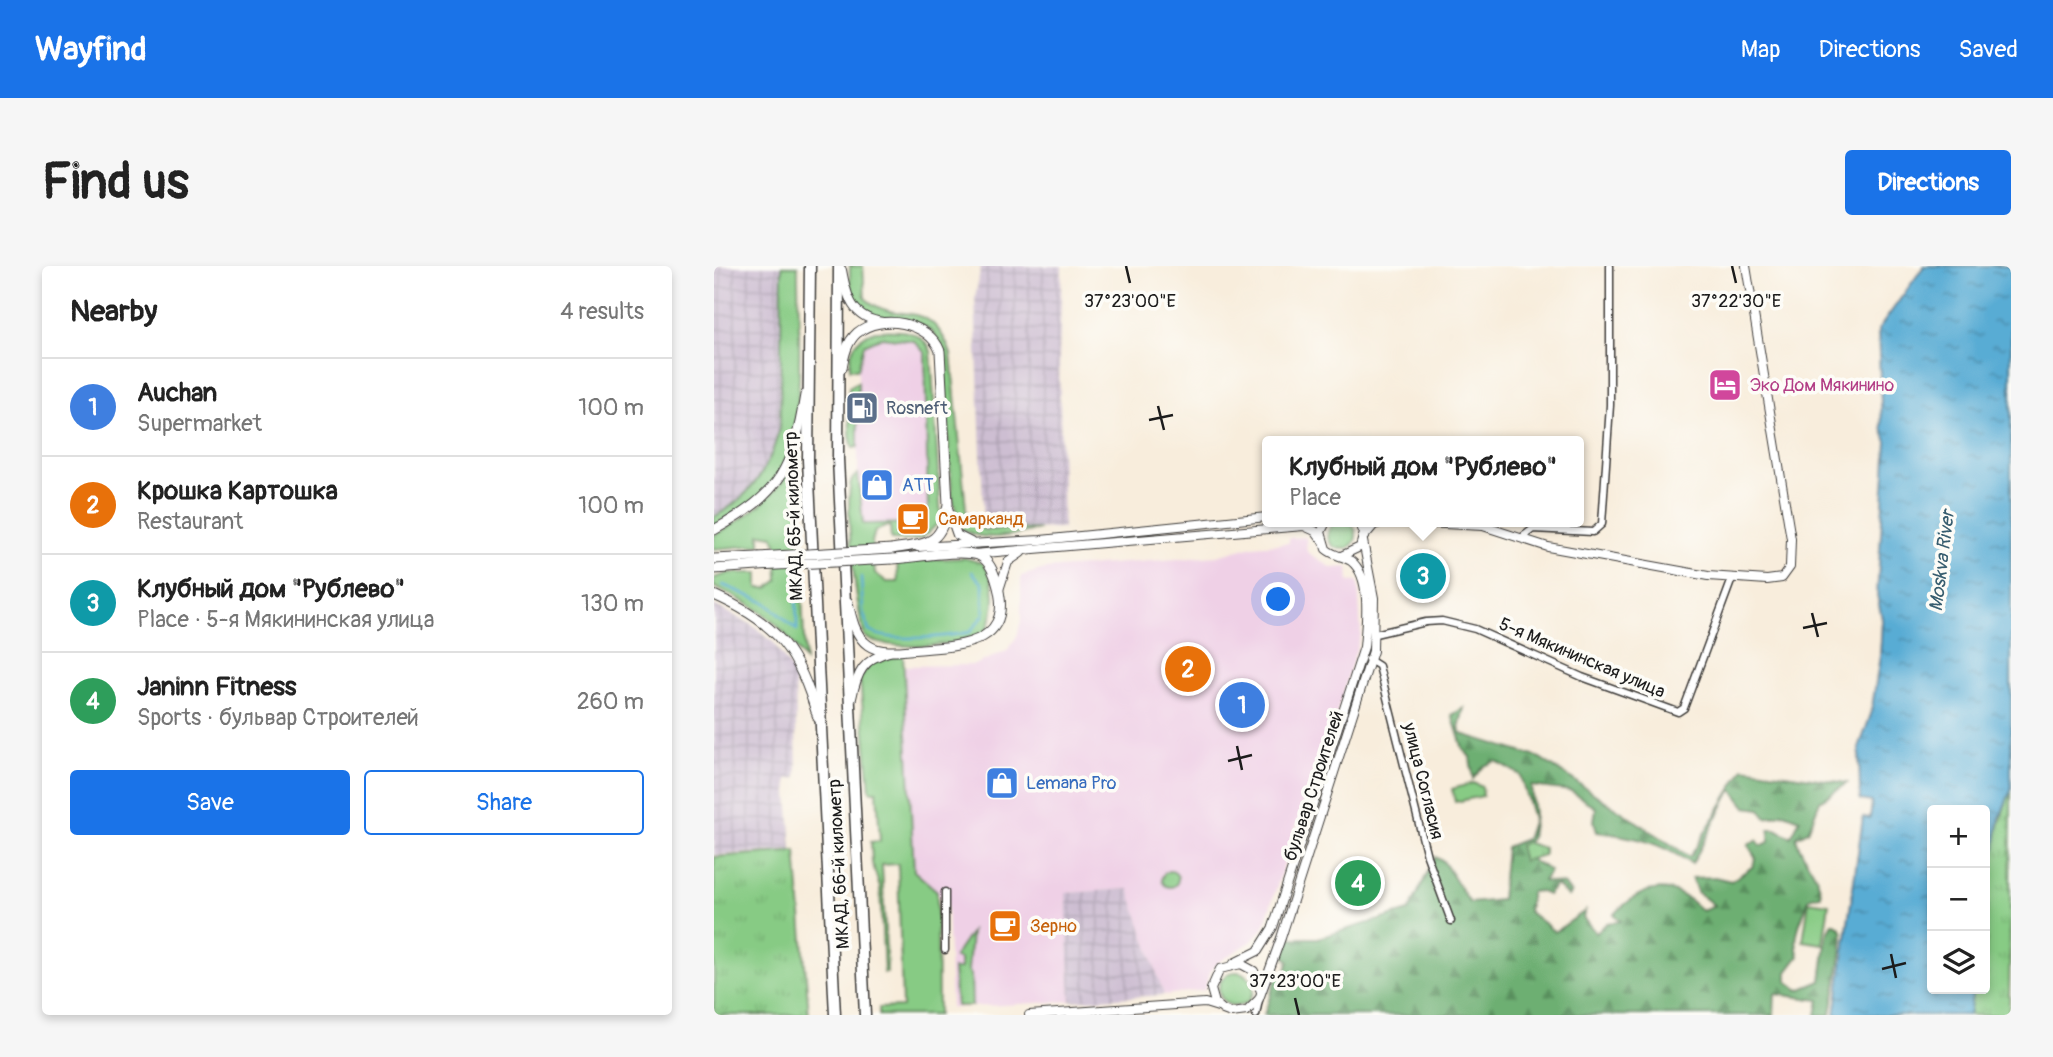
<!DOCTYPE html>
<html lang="en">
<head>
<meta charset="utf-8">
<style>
	body { margin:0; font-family:Pangolin,sans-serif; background:#f6f6f6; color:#222 }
	.controls { position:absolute; right:21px; bottom:21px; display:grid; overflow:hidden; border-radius:7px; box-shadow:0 4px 10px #0003 }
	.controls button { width:63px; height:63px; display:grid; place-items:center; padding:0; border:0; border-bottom:2px solid #e0e0e0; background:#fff; color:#222; font:35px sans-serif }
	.you { position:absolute; left:565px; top:334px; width:24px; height:24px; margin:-18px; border:5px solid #fff; border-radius:50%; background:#1a73e8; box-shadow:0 0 0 10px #1a73e833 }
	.badge { display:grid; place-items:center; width:46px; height:46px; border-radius:50%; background:#1a73e8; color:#fff; font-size:23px; font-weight:700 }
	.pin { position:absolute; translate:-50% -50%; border:4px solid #fff; box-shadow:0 2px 7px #0006 }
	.popup { position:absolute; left:548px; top:170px; width:322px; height:91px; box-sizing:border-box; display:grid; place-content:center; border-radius:7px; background:#fff; filter:drop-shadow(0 2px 5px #0005); font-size:23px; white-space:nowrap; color:#767676 }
	.popup b { font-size:26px; color:#222 }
	.popup::after { content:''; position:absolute; left:50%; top:100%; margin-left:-14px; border:14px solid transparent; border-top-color:#fff }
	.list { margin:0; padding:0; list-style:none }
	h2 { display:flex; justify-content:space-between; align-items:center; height:91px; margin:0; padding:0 28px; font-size:30px }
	h2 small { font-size:23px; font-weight:400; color:#767676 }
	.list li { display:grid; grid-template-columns:46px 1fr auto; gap:21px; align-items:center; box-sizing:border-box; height:98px; padding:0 28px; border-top:2px solid #e0e0e0 }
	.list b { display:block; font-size:26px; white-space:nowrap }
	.list p { margin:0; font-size:23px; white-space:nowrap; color:#767676 }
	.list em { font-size:23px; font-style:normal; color:#767676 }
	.actions { display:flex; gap:14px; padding:21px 28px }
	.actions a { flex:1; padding:16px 0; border:2px solid #1a73e8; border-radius:7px; text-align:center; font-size:24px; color:#1a73e8 }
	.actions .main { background:#1a73e8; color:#fff }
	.icon { flex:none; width:38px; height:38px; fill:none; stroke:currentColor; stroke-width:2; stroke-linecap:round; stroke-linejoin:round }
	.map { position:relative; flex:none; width:1297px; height:749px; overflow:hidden; border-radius:7px }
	header { display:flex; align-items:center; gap:42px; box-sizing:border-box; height:98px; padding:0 35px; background:#1a73e8; color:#fff }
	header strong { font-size:33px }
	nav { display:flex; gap:38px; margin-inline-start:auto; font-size:24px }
	.intro { display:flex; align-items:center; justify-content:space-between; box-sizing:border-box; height:168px; padding:0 42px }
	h1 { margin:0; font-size:49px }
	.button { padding:18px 32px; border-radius:7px; background:#1a73e8; color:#fff; font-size:24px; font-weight:700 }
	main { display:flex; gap:42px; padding:0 42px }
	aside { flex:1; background:#fff; border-radius:7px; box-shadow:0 4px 10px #0003 }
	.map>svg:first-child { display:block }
</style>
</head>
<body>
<header>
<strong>Wayfind</strong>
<nav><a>Map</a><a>Directions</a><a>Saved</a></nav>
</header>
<div class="intro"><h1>Find us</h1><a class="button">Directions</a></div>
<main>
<aside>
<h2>Nearby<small>4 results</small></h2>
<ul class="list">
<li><span class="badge" style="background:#3f7fe0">1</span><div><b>Auchan</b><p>Supermarket</p></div><em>100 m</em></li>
<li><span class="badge" style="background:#e8710a">2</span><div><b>Крошка Картошка</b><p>Restaurant</p></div><em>100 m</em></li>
<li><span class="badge" style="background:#0f9aa8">3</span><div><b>Клубный дом &quot;Рублево&quot;</b><p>Place · 5-я Мякининская улица</p></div><em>130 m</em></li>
<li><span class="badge" style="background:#2e9e5b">4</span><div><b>Janinn Fitness</b><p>Sports · бульвар Строителей</p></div><em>260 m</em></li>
</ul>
<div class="actions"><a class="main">Save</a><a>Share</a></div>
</aside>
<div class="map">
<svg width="1297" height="749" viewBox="0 0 1297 749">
	<defs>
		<pattern id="industrial-grid" width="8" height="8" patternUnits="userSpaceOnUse" patternTransform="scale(1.75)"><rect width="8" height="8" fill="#cdbed2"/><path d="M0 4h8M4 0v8" fill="none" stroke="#afa3b4"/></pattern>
		<pattern id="forest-firs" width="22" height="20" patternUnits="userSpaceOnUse" patternTransform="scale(1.75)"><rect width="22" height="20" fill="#6daf72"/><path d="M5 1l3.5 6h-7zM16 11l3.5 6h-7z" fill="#598e5d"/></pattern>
		<pattern id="park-tufts" width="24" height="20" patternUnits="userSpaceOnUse" patternTransform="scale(1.75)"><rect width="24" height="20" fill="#87cb84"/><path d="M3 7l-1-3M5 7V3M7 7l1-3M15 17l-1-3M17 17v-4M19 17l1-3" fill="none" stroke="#74ae71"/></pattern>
		<pattern id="water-ripples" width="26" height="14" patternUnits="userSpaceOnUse" patternTransform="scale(1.75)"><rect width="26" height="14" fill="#59acd4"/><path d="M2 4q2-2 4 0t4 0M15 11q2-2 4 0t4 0" fill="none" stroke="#498bab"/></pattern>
	</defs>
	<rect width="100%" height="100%" fill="#fdfcf7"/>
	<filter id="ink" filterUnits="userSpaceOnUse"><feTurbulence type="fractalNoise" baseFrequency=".0143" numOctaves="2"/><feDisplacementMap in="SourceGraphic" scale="14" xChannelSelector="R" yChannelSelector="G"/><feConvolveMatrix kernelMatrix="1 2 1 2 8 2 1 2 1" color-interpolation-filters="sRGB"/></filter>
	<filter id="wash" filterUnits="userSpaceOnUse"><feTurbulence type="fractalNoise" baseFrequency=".00686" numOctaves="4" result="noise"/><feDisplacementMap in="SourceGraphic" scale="28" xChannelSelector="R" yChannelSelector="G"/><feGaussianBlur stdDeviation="1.57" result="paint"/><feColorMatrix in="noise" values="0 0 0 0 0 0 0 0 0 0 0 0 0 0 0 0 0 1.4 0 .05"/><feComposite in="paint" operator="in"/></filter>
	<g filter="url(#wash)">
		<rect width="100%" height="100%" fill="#f8eddc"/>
		<path fill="#efd0e6" d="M181,70L200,75L211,87L213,252L209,258H149L144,230V94L150,79L157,74Z
			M592,271L593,286L618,302L634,301L635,316L644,315L647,368L611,484L607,483L549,663L537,676L506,695L496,705L490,724L450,729L415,623L352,627L357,735L237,742L233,632H227L223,625L200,605L190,400L260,399L293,385L303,370L307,355V310L331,303L503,290L539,280L575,277V272Z"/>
		<path fill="url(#industrial-grid)" d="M0,0H68L66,158L62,178L57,195L40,220L16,242L0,251Z
			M267,0H348L345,92L349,262L270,264L261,32Z
			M0,339L38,359L59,376L81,409L83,512L73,513L78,584L0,589Z
			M415,623L450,729L357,735L352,627Z"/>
		<path fill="#87cb84" stroke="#527450" stroke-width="2" d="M68,0H84C83,53 95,170 63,211C46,233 23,245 0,260V251C38,230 58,200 66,158Z
			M136,0H149L151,32C184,62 215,27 237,88L253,253L270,264L326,263C301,269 266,279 245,260L238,228L228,79C198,24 132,86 136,0Z
			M161,65C183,64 206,62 217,85L227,254C208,274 208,275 177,274L176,259L161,265L158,276L161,307L173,316H184L183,295L251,292L269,297C283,316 283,342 273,363C256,381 169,387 150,370L148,360C141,327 132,254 136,221C136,215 139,211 144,208L149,258L209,257L214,246L211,87L200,75L168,71L150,79L144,103H136C135,83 141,72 161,65Z
			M144,116V181L139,182L136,170L135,121Z
			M82,192L91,395C65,354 44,341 0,321V312L15,307H44V322H54L64,314L63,280L59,270L46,268V279L0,283V269C35,250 64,230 82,192Z
			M614 269a14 14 0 1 1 28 0a14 14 0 1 1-28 0Z
			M189,389L200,605L223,625L224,749H165V742L188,741L184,598L168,599L173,707H170L166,622L158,597L157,576L166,575L163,525H156L146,413L157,397Z
			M448 613a8 8 0 1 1 16 0a8 8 0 1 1-16 0Z
			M1095,635L1115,638L1109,678L1089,675Z
			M257,666L254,704L257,709L258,740H242L239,703H246V694L240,691Z
			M505 723a17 17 0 1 1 34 0a17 17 0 1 1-34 0Z"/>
		<path fill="url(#forest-firs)" stroke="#446647" stroke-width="2" fill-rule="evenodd" d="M750,442L745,462L748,468L826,492L976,591L1030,502L1133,517L1106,535L1094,565L1082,571C1087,593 1106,607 1107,629L1095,632C1089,653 1077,669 1085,690L1073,706V715L1085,724L1107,715L1113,669L1119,657C1123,659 1126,660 1128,664C1132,674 1119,733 1117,749H1102L1105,734L1061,728L1060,749H550L563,709L571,707L575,695L569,689L575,672H604L695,645L721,591L729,595L756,637L787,634L792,581L812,573L819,553L806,509L782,495L770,500L759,513L756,491L749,483L738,449ZM817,520L857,525L882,542L880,555L883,566C923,571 945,576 978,598L1018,523L1032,541L1046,543L1052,552L1070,547L1086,553L1077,571L1062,563H1055V576L1047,580L1043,574L1034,579L1042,592L1038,601L1017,615L1001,611L978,612L983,626L1001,640L988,645C958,614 929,617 900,649L907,655L893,657L882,667L869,652L871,645L841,666L814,645L817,626L827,625L833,629L842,619L854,630L857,627L849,618L829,615L836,605C825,596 810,596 810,579L817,573L820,548Z"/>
		<path fill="url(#park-tufts)" stroke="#527450" stroke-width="2" d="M759,517L768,521L769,530L741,536L738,523Z
			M1297,524L1295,749H1255L1259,723H1271C1271,656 1271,586 1297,524Z
			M811,576L830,582V589L809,595L805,580Z
			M82,585L95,749H0V591Z"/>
		<path fill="url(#water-ripples)" stroke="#3a6478" stroke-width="2" d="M1210,0H1297V524L1286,551L1271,647V544H1218V723H1259L1255,749H1121L1149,551L1156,552L1158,536L1146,534L1145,482L1157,448L1166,390L1168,353L1163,329L1173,176L1168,162L1164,64Z"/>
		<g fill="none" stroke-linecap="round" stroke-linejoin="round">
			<path stroke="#59acd4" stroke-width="2.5" d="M147,311L149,346L155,365C177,377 231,371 256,366L270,349L269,318L258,306
				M9,319L52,337L83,364L82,314"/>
		</g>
	</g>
	<g filter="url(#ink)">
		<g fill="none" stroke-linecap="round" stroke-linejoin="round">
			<defs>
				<path id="minor" d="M807,272L819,263L879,266L888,258L896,139V0
					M661,368L712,356L728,355L761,363L868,411L964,446L970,442L1018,313
					M654,393L665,400L713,590L737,655
					M231,626V684
					M542,749L545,734"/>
				<path id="tertiary" d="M128,4C133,32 138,52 169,56
					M234,243L243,269L257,276
					M691,256L769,260L834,281L994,310L1053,314L1068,312L1076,301L1077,273L1032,0
					M649,272L660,259L669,256
					M204,281L327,274L553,251
					M260,288L590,260L601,265L607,273
					M627,290L646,281L650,267L645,256
					M285,324L294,296L307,287
					M138,432C143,407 149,393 175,386
					M520,697L544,685L559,661L650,381C652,358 658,311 637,295C629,290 620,290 612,283L607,266L612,256
					M547,726L540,705L527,698L506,703L497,723L501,737L509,744L517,747L533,745L545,733L567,672L659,385L660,332L649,275
					M315,749L491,737L504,741"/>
				<path id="secondary" d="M128,102C130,89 133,76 143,67C167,47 215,56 226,85L234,238C228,279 215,277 178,283
					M0,264C67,227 79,203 91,129
					M0,293L44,291
					M0,303L44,300
					M0,329C64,357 84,385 104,452
					M134,336C137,351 141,370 154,379C168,389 191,384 207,383C252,380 302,376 282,314C279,304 274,293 264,289C244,283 200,292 178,293"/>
				<path id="trunk" d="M96,0L94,194L121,749
					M125,0L124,193L151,749"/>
			</defs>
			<use href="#minor" stroke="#3d3b39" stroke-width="9"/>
			<use href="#tertiary" stroke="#3d3b39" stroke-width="10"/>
			<use href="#secondary" stroke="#3d3b39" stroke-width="11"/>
			<use href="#trunk" stroke="#3d3b39" stroke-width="13"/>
			<use href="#minor" stroke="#fff" stroke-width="6"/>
			<use href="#tertiary" stroke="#fff" stroke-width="8"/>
			<use href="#secondary" stroke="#fff" stroke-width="9"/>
			<use href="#trunk" stroke="#fff" stroke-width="10"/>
			<defs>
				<path id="secondary-bridge" d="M44,291L178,283
					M44,300L178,293"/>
			</defs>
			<use href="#secondary-bridge" stroke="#3d3b39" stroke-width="11" stroke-linecap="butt"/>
			<use href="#secondary-bridge" stroke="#fff" stroke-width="9"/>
		</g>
	</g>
	<path fill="none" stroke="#1c1c1c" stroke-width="2.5" d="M412,0L416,17M1018,0L1022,17M444,140L450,164M435,154L459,149M1098,347L1104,371M1089,362L1113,357M523,480L528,504M514,495L538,489M1177,688L1182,712M1168,703L1192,697M581,732L585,749"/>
	<defs>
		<symbol id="hotel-square" viewBox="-11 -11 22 22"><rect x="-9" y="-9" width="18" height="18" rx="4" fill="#d1479c" stroke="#fdfcf7"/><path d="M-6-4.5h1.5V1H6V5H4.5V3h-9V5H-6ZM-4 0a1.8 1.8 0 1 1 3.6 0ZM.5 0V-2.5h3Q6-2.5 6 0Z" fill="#fff"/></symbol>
		<symbol id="fuel-square" viewBox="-11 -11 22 22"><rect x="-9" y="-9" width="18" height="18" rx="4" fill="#5c6f8a" stroke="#fdfcf7"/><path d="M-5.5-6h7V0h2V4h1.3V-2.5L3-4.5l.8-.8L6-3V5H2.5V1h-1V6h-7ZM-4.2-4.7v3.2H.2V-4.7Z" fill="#fff"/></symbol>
		<symbol id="shop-square" viewBox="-11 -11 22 22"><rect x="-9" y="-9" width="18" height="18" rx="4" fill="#3f7fe0" stroke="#fdfcf7"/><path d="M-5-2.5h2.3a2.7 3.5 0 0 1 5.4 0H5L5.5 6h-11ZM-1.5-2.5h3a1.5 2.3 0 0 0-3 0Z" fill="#fff"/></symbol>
		<symbol id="cafe-square" viewBox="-11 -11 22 22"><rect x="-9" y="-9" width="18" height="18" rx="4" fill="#e8710a" stroke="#fdfcf7"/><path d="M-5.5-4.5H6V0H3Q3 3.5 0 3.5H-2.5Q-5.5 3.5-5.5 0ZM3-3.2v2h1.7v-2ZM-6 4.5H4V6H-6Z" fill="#fff"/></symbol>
	</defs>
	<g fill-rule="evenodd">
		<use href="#hotel-square" x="992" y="100" width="38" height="38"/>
		<use href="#fuel-square" x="129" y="123" width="38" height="38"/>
		<use href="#shop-square" x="144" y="200" width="38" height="38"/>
		<use href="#cafe-square" x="180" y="234" width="38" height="38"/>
		<use href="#shop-square" x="269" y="498" width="38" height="38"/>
		<use href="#cafe-square" x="272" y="641" width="38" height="38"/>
	</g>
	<g text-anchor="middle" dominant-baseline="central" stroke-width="7" stroke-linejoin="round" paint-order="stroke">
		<g font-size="18" fill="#b23c85" stroke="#fdfcf7" text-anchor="start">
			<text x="1036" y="119">Эко Дом Мякинино</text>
		</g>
		<g font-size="18" fill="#4e5e75" stroke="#fdfcf7" text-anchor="start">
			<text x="172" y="142">Rosneft</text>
		</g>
		<g font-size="18" fill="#366cbe" stroke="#fdfcf7" text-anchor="start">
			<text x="188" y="219">АТТ</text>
			<text x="312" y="517">Lemana Pro</text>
		</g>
		<g font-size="18" fill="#1c1c1c" stroke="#fdfcf7">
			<text transform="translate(80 250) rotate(-92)">МКАД, 65-й километр</text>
			<text transform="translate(868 392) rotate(23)">5-я Мякининская улица</text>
			<text transform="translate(709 515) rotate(76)">улица Согласия</text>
			<text transform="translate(600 520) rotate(-72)">бульвар Строителей</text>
			<text transform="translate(125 598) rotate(-93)">МКАД, 66-й километр</text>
		</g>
		<g font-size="18" fill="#c56008" stroke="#fdfcf7" text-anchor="start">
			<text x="224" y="253">Самарканд</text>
			<text x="316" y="660">Зерно</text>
		</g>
		<g font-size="19" font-style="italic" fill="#375d6f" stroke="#fdfcf7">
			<text transform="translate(1228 295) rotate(-83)">Moskva River</text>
		</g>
	</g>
	<g font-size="18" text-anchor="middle" fill="#1c1c1c" stroke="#fdfcf7" stroke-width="7" stroke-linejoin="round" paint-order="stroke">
		<text x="416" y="41">37°23'00"E</text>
		<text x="1022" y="41">37°22'30"E</text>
		<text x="581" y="721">37°23'00"E</text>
	</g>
</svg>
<div class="controls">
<button>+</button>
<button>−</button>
<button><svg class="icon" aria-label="layers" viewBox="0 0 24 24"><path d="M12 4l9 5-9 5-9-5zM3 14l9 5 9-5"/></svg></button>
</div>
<div class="you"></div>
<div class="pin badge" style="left:528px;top:439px;background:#3f7fe0">1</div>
<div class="pin badge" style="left:474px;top:403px;background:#e8710a">2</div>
<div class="pin badge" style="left:709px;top:310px;background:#0f9aa8">3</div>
<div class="popup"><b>Клубный дом &quot;Рублево&quot;</b>Place</div>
<div class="pin badge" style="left:644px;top:617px;background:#2e9e5b">4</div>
</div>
</main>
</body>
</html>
